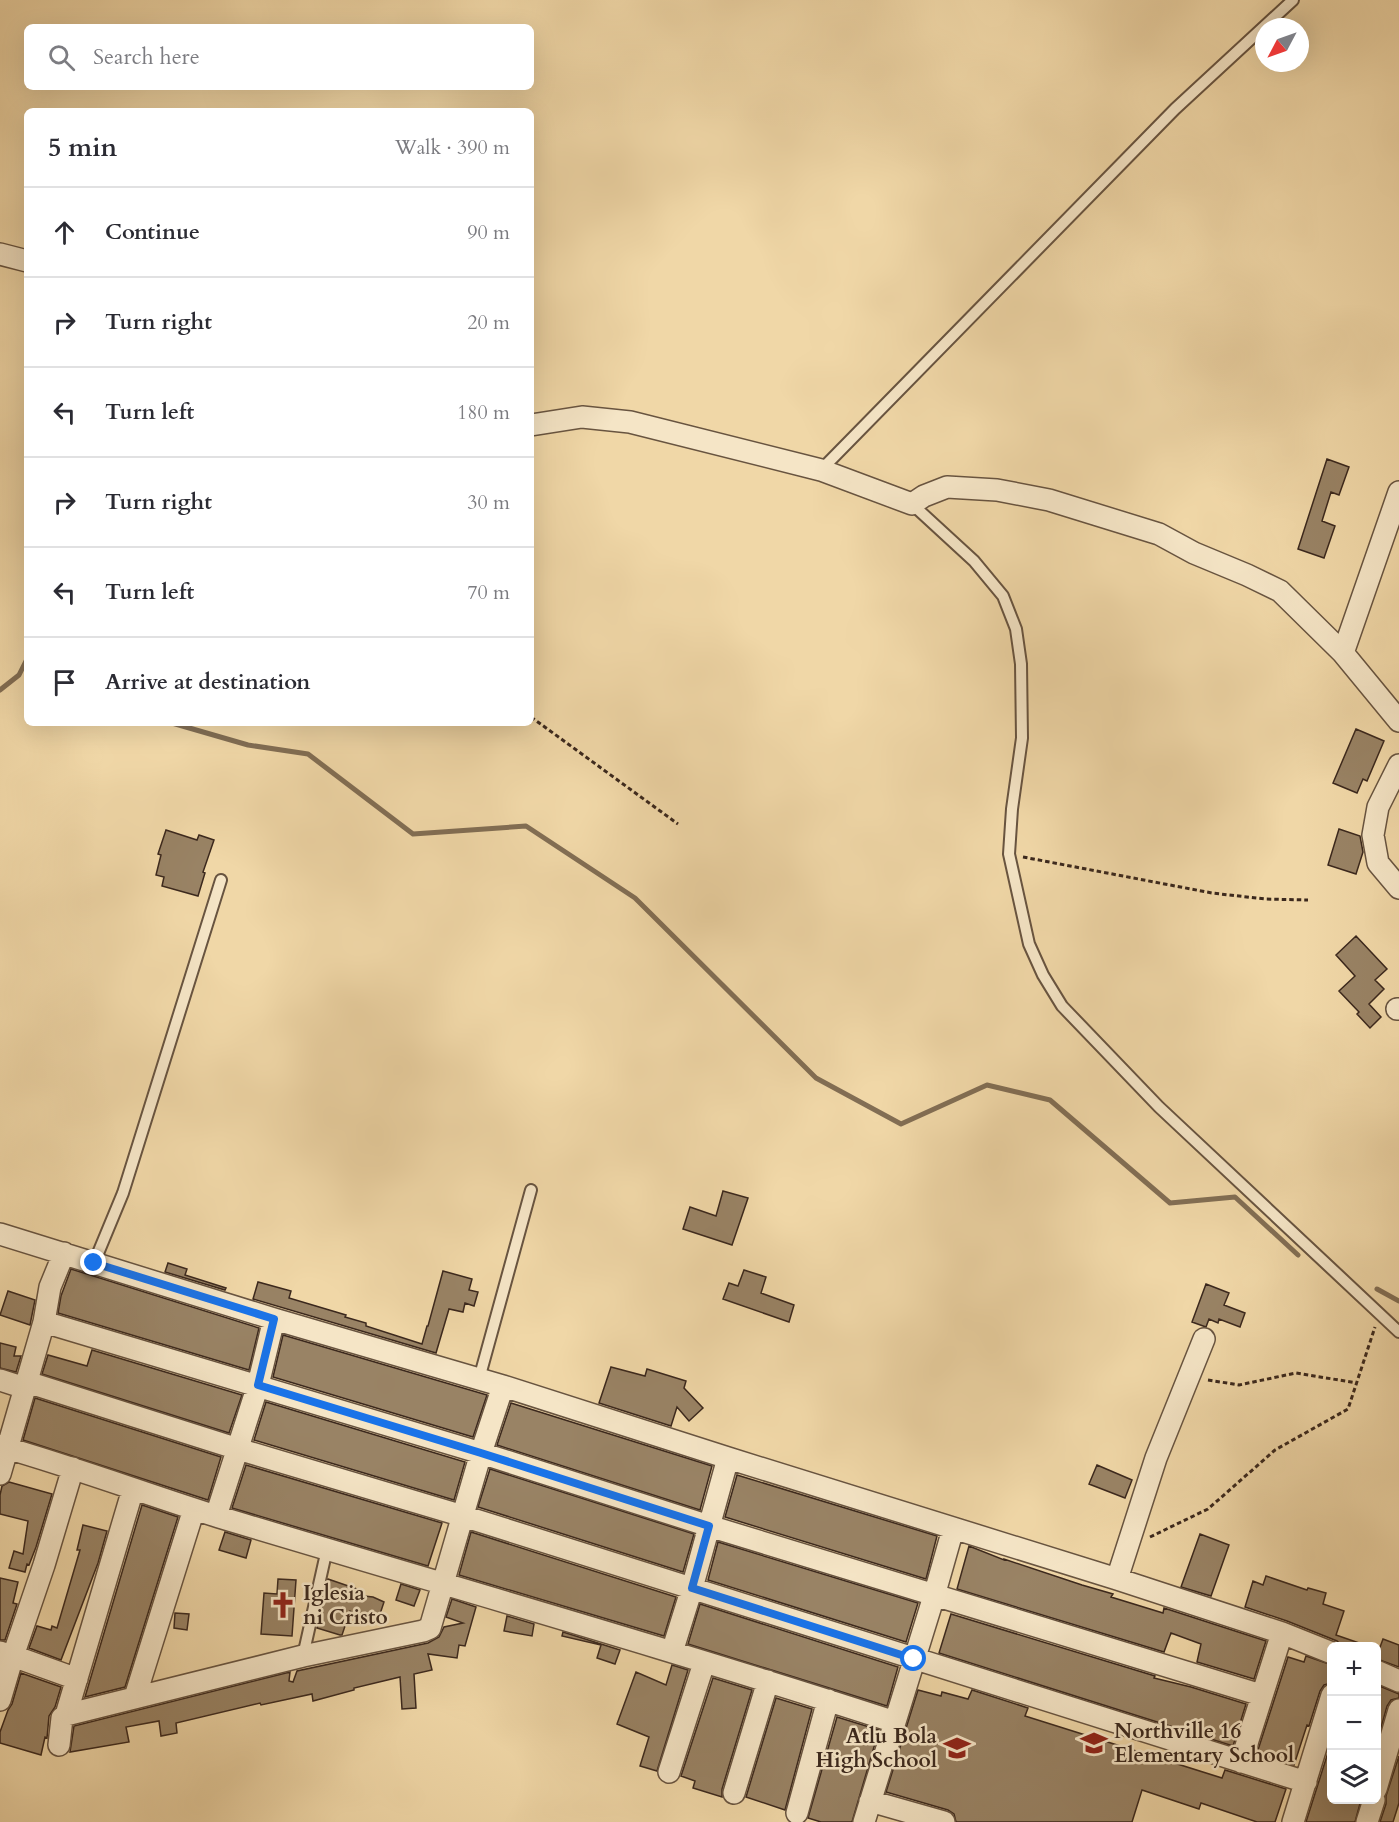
<!DOCTYPE html>
<html lang="en">
<head>
<meta charset="utf-8">
<style>
	body { margin:0; font-family:Cardo,serif; background:#f2f2f3; color:#2b2b33 }
	.controls { position:absolute; right:18px; bottom:18px; display:grid; overflow:hidden; border-radius:9px; box-shadow:0 6px 24px #0002 }
	.controls button { width:54px; height:54px; display:grid; place-items:center; padding:0; border:0; border-bottom:2px solid #e1e1e2; background:#fff; color:#2b2b33; font:30px sans-serif }
	.compass { position:absolute; left:1255px; top:18px; width:54px; height:54px; border-radius:50%; background:#fff; box-shadow:0 6px 24px #0002; rotate:229deg }
	.stop { position:absolute; width:18px; height:18px; margin:-14px; border:4px solid #1a73e8; border-radius:50%; background:#fff }
	.stop.end { background:#1a73e8; border-color:#fff; box-shadow:0 2px 6px #0008 }
	.list { margin:0; padding:0; list-style:none }
	h2 { display:flex; justify-content:space-between; align-items:center; height:78px; margin:0; padding:0 24px; font-size:26px }
	h2 small { font-size:20px; font-weight:400; color:#7c7c81 }
	.list li { display:grid; grid-template-columns:39px 1fr auto; gap:18px; align-items:center; box-sizing:border-box; height:90px; padding:0 24px; border-top:2px solid #e1e1e2 }
	.list b { display:block; font-size:22px; white-space:nowrap }
	.list em { font-size:20px; font-style:normal; color:#7c7c81 }
	.icon { flex:none; width:33px; height:33px; fill:none; stroke:currentColor; stroke-width:2; stroke-linecap:round; stroke-linejoin:round }
	.map { position:relative; flex:none; width:1399px; height:1822px; overflow:hidden }
	.search { position:absolute; background:#fff; box-shadow:0 6px 24px #0002; left:24px; top:24px; width:510px; height:66px; display:flex; align-items:center; gap:15px; box-sizing:border-box; padding:0 21px; border-radius:9px; color:#7c7c81; font-size:22px }
	.panel { position:absolute; background:#fff; box-shadow:0 6px 24px #0002; left:24px; top:108px; width:510px; height:618px; border-radius:9px }
	.map>svg:first-child { display:block }
</style>
</head>
<body>
<div class="map">
<svg width="1399" height="1822" viewBox="0 0 1399 1822">
	<rect width="100%" height="100%" fill="#f0d7a7"/>
	<filter id="stains"><feTurbulence type="fractalNoise" baseFrequency=".00333" numOctaves="4"/><feColorMatrix values="0 0 0 0 .2 0 0 0 0 .09 0 0 0 0 .02 0 0 0 .5 -.17"/></filter>
	<radialGradient id="worn" r=".72"><stop offset=".6" stop-color="#630" stop-opacity="0"/><stop offset="1" stop-color="#630" stop-opacity=".3"/></radialGradient>
	<g fill="none" stroke-linecap="round" stroke-linejoin="round">
		<path stroke="#826e54" stroke-width="5" d="M0,690L19,675L27,659
			M172,723L248,745L308,754L413,834L526,826L635,898L816,1078L901,1124L987,1085L1050,1100L1170,1203L1235,1197L1298,1255
			M1377,1289L1399,1301"/>
	</g>
	<path fill="#998365" stroke="#3b281d" stroke-width="1.5" d="M1327,459L1349,467L1339,495L1331,492L1322,521L1335,526L1324,558L1298,549Z
		M1356,729L1384,741L1367,781L1363,779L1357,793L1333,783Z
		M1339,829L1360,836L1363,852L1356,874L1328,865Z
		M166,830L197,840L199,835L214,840L203,872L205,873L198,896L162,886L164,877L156,875L161,855L158,854Z
		M1356,936L1387,969L1375,980L1384,989L1369,1004L1381,1017L1370,1028L1357,1014L1359,1012L1339,991L1355,976L1336,955Z
		M723,1191L748,1198L732,1245L683,1229L690,1207L716,1216Z
		M168,1263L187,1269L185,1275L226,1288L225,1290L165,1272Z
		M71,1269L259,1328L249,1370L58,1313L61,1296Z
		M744,1270L766,1277L761,1293L794,1305L789,1322L723,1299L729,1283L738,1286Z
		M443,1271L472,1279L469,1290L478,1292L474,1306L465,1303L463,1312L449,1309L436,1353L253,1299L258,1282L291,1291L289,1298L346,1315L345,1317L366,1323V1326L422,1344L427,1326H428Z
		M1206,1284L1229,1293L1224,1305L1245,1313L1240,1327L1219,1319L1218,1323L1209,1319L1206,1327L1192,1322Z
		M8,1291L35,1300L30,1325L0,1315Z
		M283,1335L487,1395L473,1437L273,1377Z
		M0,1343L16,1347L14,1356H21L16,1372L0,1368Z
		M92,1350L242,1395L229,1433L42,1374L48,1355L87,1366Z
		M611,1367L645,1376L647,1369L686,1381L684,1388L703,1408L689,1421L677,1407L671,1426L599,1403Z
		M35,1398L221,1457L208,1500L23,1440Z
		M266,1402L465,1462L454,1500L254,1440Z
		M511,1403L712,1466L700,1510L497,1445Z
		M246,1465L442,1523L428,1566L232,1508Z
		M1097,1465L1132,1480L1125,1498L1089,1484Z
		M490,1469L694,1534L683,1572L478,1507Z
		M737,1475L937,1536L926,1579L725,1517Z
		M9,1482L52,1494L36,1547L29,1565L27,1564L25,1572L9,1568L14,1551L23,1554L28,1521L0,1514V1495L2,1486Z
		M142,1505L178,1517L125,1687L85,1697Z
		M83,1525L107,1531L98,1563L61,1660L29,1648L37,1626L51,1630L52,1626L57,1628L80,1550H77Z
		M225,1532L251,1540L246,1558L219,1550Z
		M471,1532L676,1597L664,1636L459,1575Z
		M1200,1534L1229,1545L1211,1596L1181,1587Z
		M718,1542L918,1603L906,1642L708,1580Z
		M969,1546L1004,1560V1559L1082,1585L1113,1594L1111,1597L1163,1613L1164,1608L1266,1641L1254,1679L1197,1662L1201,1644L1171,1633L1164,1652L957,1589Z
		M1266,1576L1307,1590L1308,1588L1326,1593L1323,1604L1344,1611L1336,1635L1362,1644L1361,1647H1343L1337,1641L1287,1621L1245,1607L1253,1581L1263,1585Z
		M0,1578L18,1582L13,1603L17,1604L5,1640H0Z
		M278,1579L296,1580L292,1636L261,1634L264,1593L277,1594Z
		M328,1579L357,1589L355,1595L373,1597L384,1602L379,1617L374,1622L365,1620L350,1611L342,1635H340L317,1628Z
		M401,1584L420,1590L414,1606L396,1600Z
		M452,1599L476,1607L465,1646L459,1645L457,1658L428,1654L432,1670L414,1674L416,1708L402,1709L400,1677L354,1688V1690L313,1701L312,1694L261,1705L260,1703L176,1723L177,1733L161,1736L159,1721L126,1727L129,1742L70,1752L74,1726L290,1672L289,1681L293,1682L297,1671L428,1643L439,1637L444,1627L463,1623L446,1617Z
		M700,1604L898,1667L887,1706L688,1644Z
		M175,1613L189,1614L187,1630L174,1628Z
		M951,1614L1155,1676L1154,1678L1191,1687L1246,1704L1233,1746L939,1653Z
		M507,1616L534,1624L532,1636L504,1631Z
		M563,1632L620,1650L615,1664L597,1658L601,1645L562,1636Z
		M1383,1639L1399,1645V1667L1377,1659V1649L1379,1650Z
		M1306,1656L1332,1665V1683L1324,1685L1320,1691L1309,1726L1307,1725L1294,1765L1257,1753L1288,1657L1304,1662Z
		M672,1665L688,1670L657,1771L640,1766L649,1737L617,1724L636,1672L666,1685Z
		M21,1673L61,1687L55,1707L49,1716L47,1738L45,1737L41,1755L0,1743V1732L8,1710L12,1704Z
		M713,1678L752,1690L722,1789V1797L693,1788L695,1781L681,1776Z
		M1377,1685L1399,1694V1698L1391,1700L1387,1706L1377,1742Z
		M918,1690L941,1696L942,1692L968,1699L972,1690L1028,1708L1025,1716L1222,1778L1225,1770L1286,1789L1275,1822H1257L1201,1803L1199,1809L1142,1790L1132,1822H956L954,1814L948,1810L886,1792Z
		M776,1698L812,1709L785,1810L746,1797Z
		M837,1717L879,1730L852,1822H821L808,1818Z
		M1332,1740V1800H1361L1355,1822H1306Z
		M1399,1756V1803L1393,1822H1380L1386,1804V1796Z"/>
	<g fill="none" stroke-linecap="round" stroke-linejoin="round">
		<defs>
			<path id="service" d="M821,470L1175,109L1293,0
				M912,504L974,561L1003,596L1016,629L1021,664L1022,738L1012,809L1009,854L1029,944L1043,975L1062,1006L1159,1107L1399,1332
				M94,1263L123,1193L221,880
				M479,1379L531,1190
				M303,1656L327,1549"/>
			<path id="minor" d="M0,254L27,261
				M531,425L582,417L630,422L821,470L912,504L924,496L947,487L997,490L1049,500L1159,534L1194,553L1247,575L1280,591L1343,653L1399,721
				M1343,653L1399,492
				M1399,765L1378,807L1373,835L1378,863L1399,888
				M1397,1009H1399
				M0,1234L274,1319L503,1386L728,1458L1117,1579L1282,1633L1332,1653
				M44,1322L481,1453L709,1526L1261,1695
				M0,1380L25,1388
				M27,1382L238,1449L463,1516L1306,1782
				M0,1446C74,1467 146,1494 219,1517C445,1585 671,1649 895,1722
				M0,1474L44,1322L50,1287L64,1253
				M216,1516L258,1385L274,1319
				M1117,1579L1156,1458L1204,1339
				M0,1652L13,1656L44,1565L73,1468
				M672,1652L692,1588L728,1458
				M1376,1671L1399,1681
				M135,1697L194,1509
				M0,1700L13,1656L77,1679
				M66,1715L303,1656L423,1631L430,1628L481,1453L503,1386
				M59,1745L62,1718L66,1715L133,1489
				M1241,1762L1282,1633
				M669,1772L704,1663
				M1376,1789L1399,1710
				M734,1793L768,1681
				M870,1801L944,1822
				M797,1813L828,1700
				M864,1822L934,1596L953,1529
				M1293,1822L1332,1695
				M1367,1822L1374,1800"/>
		</defs>
		<use href="#service" stroke="#685440" stroke-width="14"/>
		<use href="#minor" stroke="#685440" stroke-width="24"/>
		<path stroke="#3b281d" stroke-width="3" stroke-dasharray="4.5 3" stroke-linecap="butt" d="M531,717L678,824
			M1023,857L1212,893L1265,899L1308,900
			M1208,1380L1239,1385L1296,1373L1357,1383
			M1150,1537L1208,1509L1275,1450L1348,1409L1375,1327"/>
		<use href="#service" stroke="#f5e5c6" stroke-width="10"/>
		<use href="#minor" stroke="#f5e5c6" stroke-width="21"/>
	</g>
	<g fill="none" stroke-linecap="round" stroke-linejoin="round">
		<path stroke="#1a73e8" stroke-width="8" d="M94,1263L274,1319L258,1385L481,1453L709,1526L692,1588L914,1659"/>
	</g>
	<defs>
		<symbol id="church-bare" viewBox="-9 -9 18 18"><path d="M-1.2-6h2.4v3.5h3.3v2.4h-3.3V6h-2.4V-.1h-3.3v-2.4h3.3Z" fill="#8f2418" stroke="#f5e5c6" stroke-width="2.5" paint-order="stroke"/></symbol>
		<symbol id="school-bare" viewBox="-9 -9 18 18"><path d="M0-5L7-2L0 1L-7-2ZM-4 1L0 2.5L4 1V4Q0 6-4 4Z" fill="#8f2418" stroke="#f5e5c6" stroke-width="2.5" paint-order="stroke"/></symbol>
	</defs>
	<g fill-rule="evenodd">
		<use href="#church-bare" x="264" y="1586" width="38" height="38"/>
		<use href="#school-bare" x="1075" y="1724" width="38" height="38"/>
		<use href="#school-bare" x="938" y="1729" width="38" height="38"/>
	</g>
	<g text-anchor="middle" dominant-baseline="central" stroke-width="5" stroke-linejoin="round" paint-order="stroke">
		<g font-size="21" font-weight="bold" fill="#3b281d" stroke="#f5e5c6" text-anchor="start">
			<text x="303" y="1593">Iglesia<tspan x="303" dy="24">ni Cristo</tspan></text>
			<text x="1114" y="1731">Northville 16<tspan x="1114" dy="24">Elementary School</tspan></text>
			<text x="937" y="1736" text-anchor="end">Atlu Bola<tspan x="937" dy="24">High School</tspan></text>
		</g>
	</g>
	<rect width="100%" height="100%" filter="url(#stains)"/>
	<rect width="100%" height="100%" fill="url(#worn)"/>
</svg>
<div class="controls">
<button>+</button>
<button>−</button>
<button><svg class="icon" aria-label="layers" viewBox="0 0 24 24"><path d="M12 4l9 5-9 5-9-5zM3 14l9 5 9-5"/></svg></button>
</div>
<svg class="compass" viewBox="-18 -18 36 36"><path d="M0-13l5 13h-10z" fill="#e53935"/><path d="M0 13l5-13h-10z" fill="#7c7c81"/></svg>
<div class="stop" style="left:914px;top:1659px"></div>
<div class="stop end" style="left:94px;top:1263px"></div>
<div class="search"><svg class="icon" aria-label="search" viewBox="0 0 24 24"><circle cx="10" cy="10" r="6"/><path d="M15 15l6 6"/></svg>Search here</div>
<section class="panel">
<h2>5 min<small>Walk · 390 m</small></h2>
<ul class="list">
<li><svg class="icon" aria-label="ahead" viewBox="0 0 24 24"><path d="M12 20V5M6 11l6-6 6 6"/></svg><div><b>Continue</b></div><em>90 m</em></li>
<li><svg class="icon" aria-label="right" viewBox="0 0 24 24"><path d="M7 20v-9h11M14 6l5 5-5 5"/></svg><div><b>Turn right</b></div><em>20 m</em></li>
<li><svg class="icon" aria-label="left" viewBox="0 0 24 24"><path d="M17 20v-9H6M10 6l-5 5 5 5"/></svg><div><b>Turn left</b></div><em>180 m</em></li>
<li><svg class="icon" aria-label="right" viewBox="0 0 24 24"><path d="M7 20v-9h11M14 6l5 5-5 5"/></svg><div><b>Turn right</b></div><em>30 m</em></li>
<li><svg class="icon" aria-label="left" viewBox="0 0 24 24"><path d="M17 20v-9H6M10 6l-5 5 5 5"/></svg><div><b>Turn left</b></div><em>70 m</em></li>
<li><svg class="icon" aria-label="arrive" viewBox="0 0 24 24"><path d="M6 21V4h12l-3 4 3 4H6"/></svg><div><b>Arrive at destination</b></div></li>
</ul>
</section>
</div>
</body>
</html>
